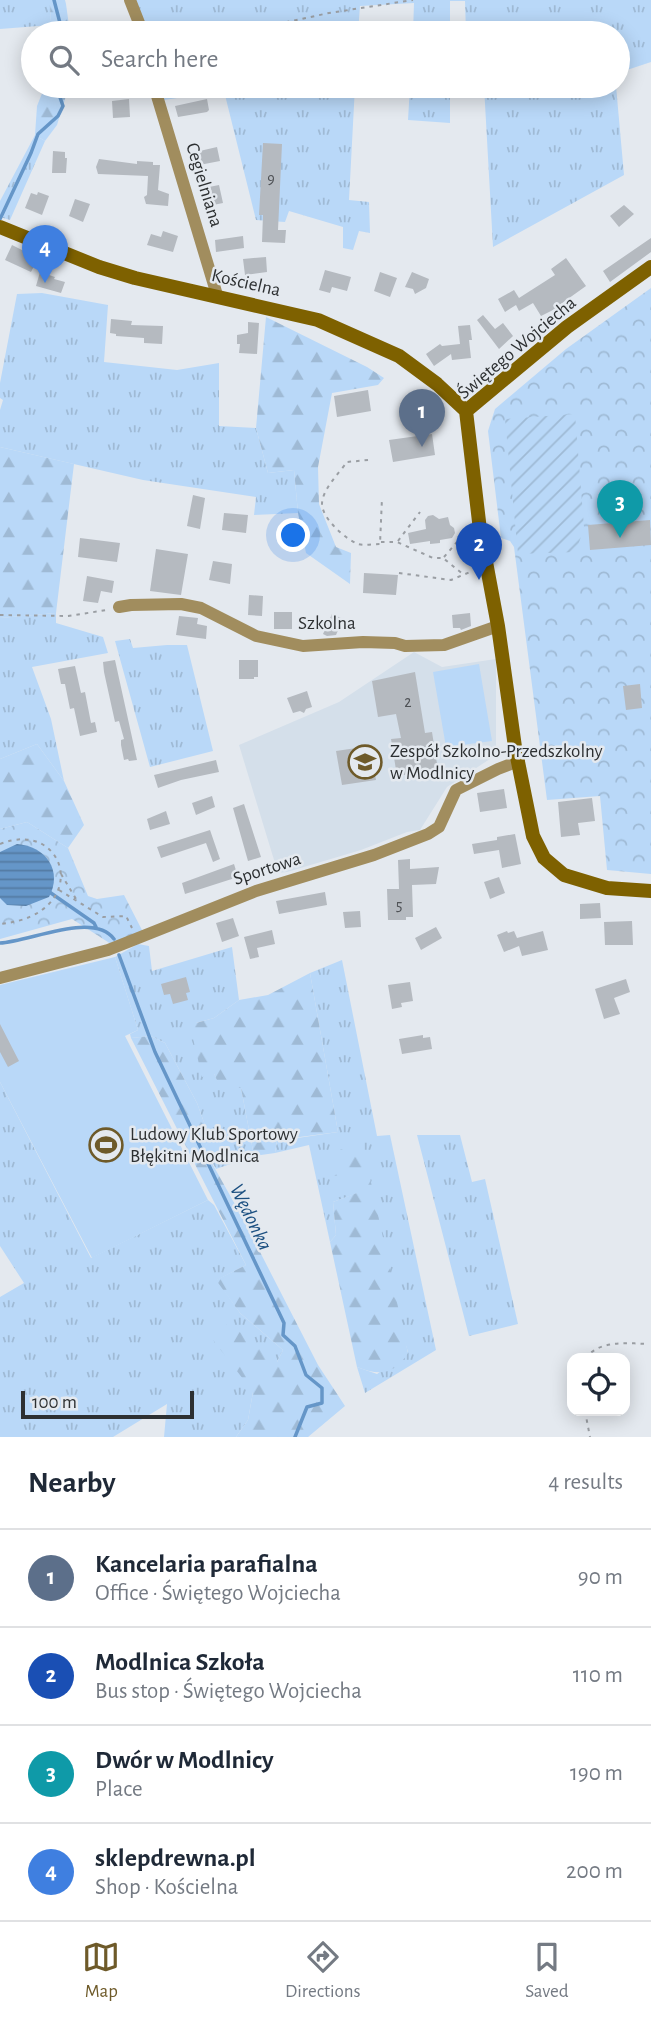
<!DOCTYPE html>
<html lang="en">
<head>
<meta charset="utf-8">
<style>
	body { margin:0; font-family:"Alegreya Sans",sans-serif; background:#f2f2f3; color:#1f2937 }
	.controls { position:absolute; right:21px; bottom:21px; display:grid; overflow:hidden; border-radius:14px; box-shadow:0 4px 18px #0003 }
	.controls button { width:63px; height:63px; display:grid; place-items:center; padding:0; border:0; border-bottom:2px solid #e0e1e3; background:#fff; color:#1f2937; font:35px sans-serif }
	.scale { position:absolute; left:21px; bottom:18px; width:173px; box-sizing:border-box; padding-left:7px; border:4px solid #2d3032; border-top:0; font-size:19px; line-height:24px; white-space:nowrap; color:#2d3032; -webkit-text-stroke:5px #e4e9ef; paint-order:stroke }
	.you { position:absolute; left:294px; top:536px; width:24px; height:24px; margin:-18px; border:5px solid #fff; border-radius:50%; background:#1a73e8; box-shadow:0 0 0 10px #1a73e833 }
	.badge { display:grid; place-items:center; width:46px; height:46px; border-radius:50%; background:#6e5a29; color:#fff; font-size:23px; font-weight:700 }
	.pin { position:absolute; translate:-50% -58px; filter:drop-shadow(0 2px 4px #0008) }
	.pin::after { content:''; position:absolute; top:37px; width:24px; height:21px; background:inherit; clip-path:polygon(0 0,100% 0,50% 100%) }
	.list { margin:0; padding:0; list-style:none }
	h2 { display:flex; justify-content:space-between; align-items:center; height:91px; margin:0; padding:0 28px; font-size:30px }
	h2 small { font-size:23px; font-weight:400; color:#747a83 }
	.list li { display:grid; grid-template-columns:46px 1fr auto; gap:21px; align-items:center; box-sizing:border-box; height:98px; padding:0 28px; border-top:2px solid #e0e1e3 }
	.list b { display:block; font-size:26px; white-space:nowrap }
	.list p { margin:0; font-size:23px; white-space:nowrap; color:#747a83 }
	.list em { font-size:23px; font-style:normal; color:#747a83 }
	.icon { flex:none; width:38px; height:38px; fill:none; stroke:currentColor; stroke-width:2; stroke-linecap:round; stroke-linejoin:round }
	.map { position:relative; flex:none; width:651px; height:1437px; overflow:hidden }
	.search { position:absolute; background:#fff; box-shadow:0 4px 18px #0003; left:21px; right:21px; top:21px; height:77px; display:flex; align-items:center; gap:18px; box-sizing:border-box; padding:0 24px; border-radius:38px; color:#747a83; font-size:26px }
	.sheet { height:483px; background:#fff }
	nav { display:flex; justify-content:space-around; align-items:center; box-sizing:border-box; height:98px; border-top:2px solid #e0e1e3; background:#fff; font-size:19px; color:#747a83 }
	nav a { display:grid; justify-items:center; gap:4px }
	nav .on { color:#6e5a29 }
	.map>svg:first-child { display:block }
</style>
</head>
<body>
<div class="map">
<svg width="651" height="1437" viewBox="0 0 651 1437">
	<defs>
		<pattern id="grass-tufts" width="24" height="20" patternUnits="userSpaceOnUse" patternTransform="scale(1.75)"><rect width="24" height="20" fill="#b9d8f8"/><path d="M3 7l-1-3M5 7V3M7 7l1-3M15 17l-1-3M17 17v-4M19 17l1-3" fill="none" stroke="#9fbad5"/></pattern>
		<pattern id="forest-firs" width="22" height="20" patternUnits="userSpaceOnUse" patternTransform="scale(1.75)"><rect width="22" height="20" fill="#b9d8f8"/><path d="M5 1l3.5 6h-7zM16 11l3.5 6h-7z" fill="#9fbad5"/></pattern>
		<pattern id="park-crowns" width="20" height="18" patternUnits="userSpaceOnUse" patternTransform="scale(1.75)"><rect width="20" height="18" fill="#b9d8f8"/><path d="M2 6a3 3 0 1 1 6 0M12 15a3 3 0 1 1 6 0" fill="none" stroke="#9fbad5"/></pattern>
		<pattern id="garden-furrows" width="10" height="10" patternUnits="userSpaceOnUse" patternTransform="scale(1.75)"><rect width="10" height="10" fill="#b9d8f8"/><path d="M-1 1l2-2M0 10L10 0M9 11l2-2" fill="none" stroke="#9fbad5"/></pattern>
		<pattern id="water-rules" width="6" height="5" patternUnits="userSpaceOnUse" patternTransform="scale(1.75)"><rect width="6" height="5" fill="#6596c8"/><path d="M0 2.5h6" fill="none" stroke="#547ba3"/></pattern>
	</defs>
	<rect width="100%" height="100%" fill="#e4e9ef"/>
	<path fill="#d4dfea" d="M414,652L442,667L496,659V750L493,757L447,787L420,830L407,832L361,850L287,872L278,873L239,745L339,702Z"/>
	<path fill="url(#grass-tufts)" d="M0,0H65L66,4L50,5L51,25L0,29Z
		M135,0H651V62L618,73V33H466L465,1H450V33H413L414,3L360,6L358,33H148Z
		M161,86H355L349,200L369,202L370,233L359,231L353,250L343,248V227L289,211L285,222L256,220L224,91L164,100Z
		M410,86H450V123L408,120Z
		M484,86H616L624,175L493,247Z
		M35,135L45,141L10,220L0,217V201Z
		M42,293L108,305L104,362L177,370L219,363V426L256,428L268,473L294,470L298,513L254,515L256,497L143,480L0,447V410L3,400L0,398V383L17,294Z
		M56,613V623L103,637L108,653L32,667L51,719L64,781L37,744L0,759V618Z
		M130,639L133,648L167,645H187L213,751L150,767L115,641Z
		M138,944L149,946L152,971L232,947L239,1000L214,1018L196,1023L214,1074L222,1088H241L254,1156L216,1169L204,1148L210,1139L197,1103L165,1043L151,1036L131,1038L130,1034L138,1030L115,957Z
		M342,960L377,1136L390,1135L436,1350L365,1393L357,1367L377,1374L408,1352L353,1173L358,1193L333,1202L336,1235L330,1242L309,1145L275,1153L277,1141L338,1132L310,973Z
		M0,1082L91,1258L208,1200L214,1205L246,1265L217,1280L240,1313L283,1350L277,1362L253,1392L248,1420L236,1437H164L167,1404L113,1437H0V1297L24,1283L0,1246Z
		M417,1135H460L472,1182L485,1179L518,1324L469,1336Z"/>
	<path fill="url(#forest-firs)" d="M50,4H66L70,33H51Z
		M45,86H69L57,125L45,141L35,135L37,106Z
		M266,317L367,367L384,378L378,385L332,393L318,467L319,504L336,547L351,553L350,584L306,553L298,513L294,470L268,473L256,428Z
		M0,447L74,464L56,613L0,618Z
		M37,744L64,781L84,825L68,848L27,822L0,829V759Z
		M310,973L338,1132L277,1140L275,1153L254,1156L241,1088H221L214,1074L202,1077L192,1034L196,1023L214,1018L239,1000L268,995Z
		M151,1036L165,1043L197,1103L210,1139L204,1149L241,1215L318,1365L345,1406L308,1437H236L248,1420L253,1392L210,1336L229,1323L277,1362L283,1350L240,1313L216,1280L246,1265L131,1038Z
		M362,1141L408,1353C394,1375 380,1376 357,1367L330,1242L336,1235L333,1202L357,1193L352,1173L329,1177L325,1156Z"/>
	<path fill="url(#park-crowns)" d="M651,288V874L607,870L600,796L547,800L514,547L510,541L501,538L488,431L495,409L566,349Z
		M27,822L68,848L88,896L97,899L124,895L143,932L111,944L72,919L0,939V829Z"/>
	<path fill="url(#garden-furrows)" d="M575,414L584,527L576,552L518,554L505,419Z"/>
	<path fill="#b9d8f8" d="M479,664L492,741L446,747L433,672Z
		M115,957L138,1030L125,1036L208,1200L92,1258L0,1082V985Z"/>
	<path fill="url(#water-rules)" d="M17,844C46,846 63,871 49,897L26,906L7,905L0,898V852Z"/>
	<g fill="none" stroke-linecap="round" stroke-linejoin="round">
		<path stroke="#6596c8" stroke-width="3.5" d="M54,0L60,23L59,33
			M0,219L31,153L38,134L58,116L63,106L56,86
			M48,891L94,923L96,927
			M0,943C29,942 93,911 114,939
			M119,955L155,1052L284,1323L283,1335L295,1346L306,1375L322,1388V1403L307,1407L295,1437"/>
	</g>
	<path fill="#b5bac0" d="M129,99L130,117L113,118L112,101Z
		M207,99L209,110L207,112L178,117L175,106Z
		M263,143L282,144L278,230H286L285,243L262,242L263,215H259Z
		M217,147L220,161L194,166L191,153Z
		M53,151L65,152V158H67L66,173H52Z
		M99,159L137,164V161L153,162V165H160L158,190L169,194L168,206L146,204L144,197L147,195L148,176L98,174L96,167Z
		M219,185L223,203L208,206L204,188Z
		M38,192L49,196L42,215L25,208L31,193L37,195Z
		M75,199L90,204L83,222L69,216Z
		M624,205L634,214L619,227L610,216Z
		M163,231L178,236L173,252L147,245L151,234L161,237Z
		M243,236L244,248L216,252L215,240Z
		M651,238V252L610,282L603,271Z
		M12,245L38,258L31,272L5,260Z
		M266,257L267,272L245,275L243,259Z
		M566,258L586,286L558,306L559,307L541,316L533,303L519,311L516,305L505,312L498,299L514,290L519,298L555,275L551,269Z
		M325,270L351,277L347,291L332,287L330,293L319,290Z
		M40,272L55,277L54,279L65,282L61,293L36,286Z
		M380,272L397,278L390,297L374,291Z
		M412,272L429,279L426,288L415,294L413,289L405,287Z
		M483,315L495,329L503,323L513,336L499,349L477,320Z
		M111,319L132,321L131,325L163,326L162,344L144,343V338L116,336V334L110,333Z
		M248,322L259,323L257,354L239,353L240,344H237V335L248,333Z
		M470,325L472,340H469L471,358L452,360L451,354L434,366L426,354L440,344L442,346L460,344L458,326Z
		M368,390L371,411L337,417L334,396Z
		M432,434L435,455L393,462L389,440Z
		M193,495L205,498L200,529L187,526Z
		M224,513L248,515L246,533L222,530Z
		M433,515L439,519L448,517L450,525L454,528L455,533L452,538L440,540V543L430,544V541L410,544L408,533L426,529L425,520L428,516Z
		M650,520L651,545L590,550L588,525Z
		M80,538L120,543L117,562L78,557Z
		M156,549L188,554L181,595L150,591Z
		M213,561L232,564L230,584L209,580Z
		M364,573L398,575L396,595L363,593Z
		M87,576L114,581L112,593L101,591L98,603L83,601Z
		M249,595L263,596L262,616L248,615Z
		M274,612H292V629H274Z
		M470,613L471,626L461,630L460,628H453L452,615Z
		M332,614L343,619L336,635L327,636L323,634Z
		M179,616L198,618L197,624L207,626L206,639L176,635Z
		M115,660L137,760L129,761L128,759L124,760L121,745V740L124,739L119,721L115,722L104,672L103,662Z
		M239,660H258V677H254V679H239Z
		M75,666L81,693L85,692L91,723L95,722L97,732L80,736L74,708L70,709L65,684H61L58,669Z
		M415,672L425,733L432,732L438,770L397,776L391,739L401,738L396,714L378,717L372,681Z
		M640,684L642,708L626,710L623,686Z
		M307,691L312,707L306,709L304,713L300,711L293,713L287,698Z
		M370,746L376,780L342,785L336,751Z
		M216,760L219,772L181,780L158,788L154,775Z
		M504,789L507,808L480,812L477,793Z
		M212,796L215,807L196,815L192,803Z
		M592,798L595,821L578,823L580,835L561,837L558,802Z
		M244,804L261,857L248,861L233,808Z
		M166,811L170,824L150,830L147,819Z
		M210,830L220,859L213,862L206,843L161,858L157,847Z
		M515,834L521,864L502,868L499,850L474,854L472,844L497,840V837Z
		M410,859V869L439,867L436,884L412,885L413,917H406V920H388L387,889H399L398,860Z
		M234,864L238,877L185,894L182,883Z
		M499,877L505,893L490,899L484,882Z
		M325,892L327,905L279,914L276,901Z
		M600,903L601,918L580,919V904Z
		M360,911L361,927L345,928L343,912Z
		M233,918L239,936L222,942L216,923Z
		M632,921L633,945H605L604,922Z
		M436,927L442,938L421,950L415,938Z
		M272,930L275,944L257,948L259,957L250,959L244,937Z
		M507,931L508,933L514,931L517,938L543,931L548,950L522,956L519,946L504,952L497,935Z
		M186,977L190,992L186,993L188,1000L173,1004L170,994L164,995L161,984Z
		M626,979L630,992L614,998L620,1014L604,1019L595,989Z
		M410,982L413,1001L401,1003L402,1007L392,1009L388,985Z
		M0,1024L19,1061L8,1067L0,1052Z
		M423,1035V1038L430,1037L432,1049L402,1054L399,1039Z"/>
	<g fill="none" stroke-linecap="round" stroke-linejoin="round">
		<path stroke="#9a9ea3" stroke-width="2" stroke-dasharray="3.5 5" stroke-linecap="butt" d="M236,33L329,13L413,0
			M368,460L347,462C339,473 322,490 322,504C322,518 345,539 358,544C364,546 373,544 380,544L382,498
			M398,541L420,512
			M381,542H397L433,558H443L464,575
			M444,557L457,542
			M399,573L451,580L470,572
			M0,615L68,616L107,610
			M0,844C67,817 94,915 0,924
			M61,874L76,899
			M59,890L103,917L126,916L132,928
			M585,1358C601,1340 625,1343 647,1344
			M585,1411L590,1437"/>
		<path stroke="#a18d5e" stroke-width="12" d="M130,0L143,33
			M154,86L217,295
			M119,607L131,605L181,604L201,608L256,636L303,646L363,642L395,643L405,646L444,645L498,626
			M0,978L108,950L256,891L374,855L428,834L439,827L456,790L498,769L519,761"/>
		<path stroke="#7e6100" stroke-width="14" d="M0,227L99,267L135,278L318,320L399,356L437,384L466,411
			M466,411L480,530L498,626L515,747L533,836L544,858L564,875L607,888L651,891
			M466,411L567,327L651,267"/>
	</g>
	<defs>
		<symbol id="school-ring" viewBox="-11 -11 22 22"><circle r="9.5" fill="#e4e9ef" stroke="#6e5a29" stroke-width="1.5"/><path d="M0-5L7-2L0 1L-7-2ZM-4 1L0 2.5L4 1V4Q0 6-4 4Z" fill="#6e5a29"/></symbol>
		<symbol id="stadium-ring" viewBox="-11 -11 22 22"><circle r="9.5" fill="#e4e9ef" stroke="#6e5a29" stroke-width="1.5"/><path d="M0-5a6.5 5 0 1 0 0 10a6.5 5 0 1 0 0-10ZM-3.5-1.8h7v3.6h-7Z" fill="#6e5a29"/></symbol>
	</defs>
	<g fill-rule="evenodd">
		<use href="#school-ring" x="346" y="743" width="38" height="38"/>
		<use href="#stadium-ring" x="87" y="1126" width="38" height="38"/>
	</g>
	<g text-anchor="middle" dominant-baseline="central" stroke-width="5" stroke-linejoin="round" paint-order="stroke">
		<g font-size="16" fill="#4f5256">
			<text x="271" y="179">9</text>
			<text x="408" y="702">2</text>
			<text x="399" y="905">5</text>
		</g>
		<g font-size="19" fill="#2d3032" stroke="#e4e9ef">
			<text transform="translate(204 185) rotate(73)">Cegielniana</text>
			<text transform="translate(246 283) rotate(13)">Kościelna</text>
			<text transform="translate(517 348) rotate(-40)">Świętego Wojciecha</text>
			<text x="327" y="623">Szkolna</text>
			<text transform="translate(267 869) rotate(-18)">Sportowa</text>
		</g>
		<g font-size="19" fill="#2d3032" stroke="#e4e9ef" text-anchor="start">
			<text x="390" y="751">Zespół Szkolno-Przedszkolny<tspan x="390" dy="22">w Modlnicy</tspan></text>
			<text x="130" y="1134">Ludowy Klub Sportowy<tspan x="130" dy="22">Błękitni Modlnica</tspan></text>
		</g>
		<g font-size="21" font-style="italic" fill="#1b4f80" stroke="#e4e9ef">
			<text transform="translate(251 1217) rotate(64)">Wędonka</text>
		</g>
	</g>
</svg>
<div class="controls">
<button><svg class="icon" aria-label="locate" viewBox="0 0 24 24"><circle cx="12" cy="12" r="6"/><path d="M12 2v4M12 18v4M2 12h4M18 12h4"/></svg></button>
</div>
<div class="scale">100 m</div>
<div class="you"></div>
<div class="pin badge" style="left:422px;top:447px;background:#5c6f8a">1</div>
<div class="pin badge" style="left:479px;top:580px;background:#1a4fb4">2</div>
<div class="pin badge" style="left:620px;top:538px;background:#0f9aa8">3</div>
<div class="pin badge" style="left:45px;top:283px;background:#3f7fe0">4</div>
<div class="search"><svg class="icon" aria-label="search" viewBox="0 0 24 24"><circle cx="10" cy="10" r="6"/><path d="M15 15l6 6"/></svg>Search here</div>
</div>
<section class="sheet">
<h2>Nearby<small>4 results</small></h2>
<ul class="list">
<li><span class="badge" style="background:#5c6f8a">1</span><div><b>Kancelaria parafialna</b><p>Office · Świętego Wojciecha</p></div><em>90 m</em></li>
<li><span class="badge" style="background:#1a4fb4">2</span><div><b>Modlnica Szkoła</b><p>Bus stop · Świętego Wojciecha</p></div><em>110 m</em></li>
<li><span class="badge" style="background:#0f9aa8">3</span><div><b>Dwór w Modlnicy</b><p>Place</p></div><em>190 m</em></li>
<li><span class="badge" style="background:#3f7fe0">4</span><div><b>sklepdrewna.pl</b><p>Shop · Kościelna</p></div><em>200 m</em></li>
</ul>
</section>
<nav>
<a class="on"><svg class="icon" aria-label="map" viewBox="0 0 24 24"><path d="M3 6l6-2 6 2 6-2v14l-6 2-6-2-6 2zM9 4v14M15 6v14"/></svg>Map</a>
<a><svg class="icon" aria-label="directions" viewBox="0 0 24 24"><path d="M12 3l9 9-9 9-9-9zM9 14v-3h6M13 9l2 2-2 2"/></svg>Directions</a>
<a><svg class="icon" aria-label="saved" viewBox="0 0 24 24"><path d="M7 4h10v16l-5-4-5 4z"/></svg>Saved</a>
</nav>
</body>
</html>
